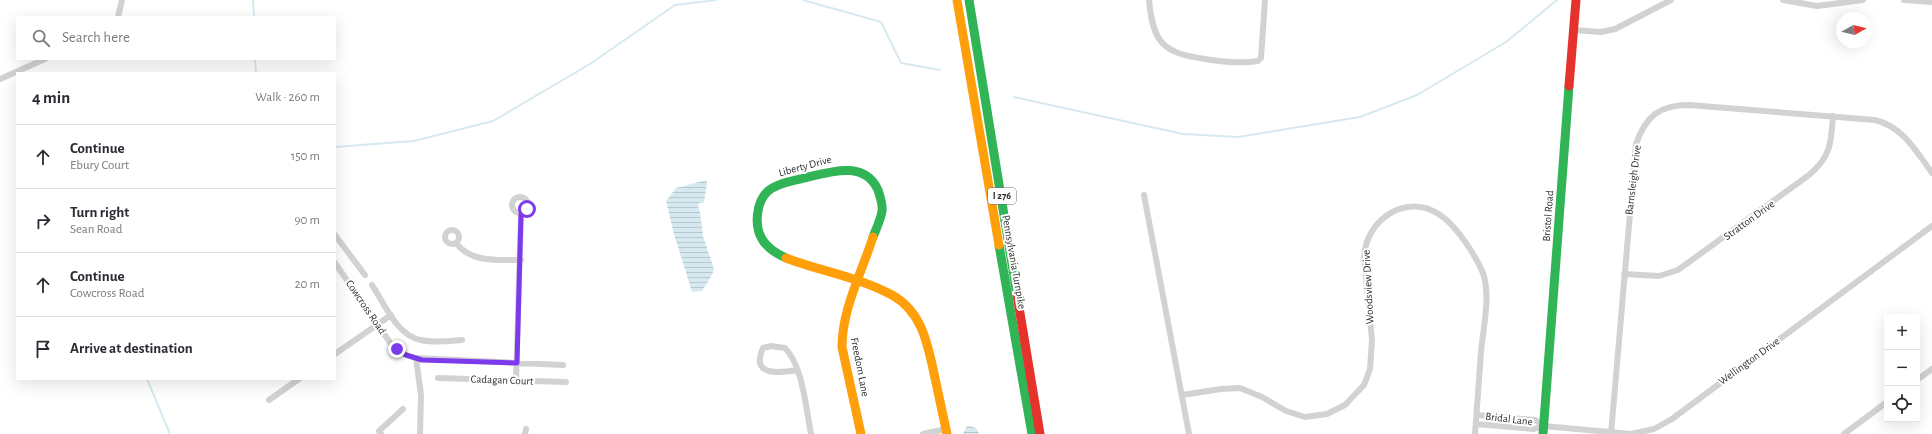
<!DOCTYPE html>
<html lang="en">
<head>
<meta charset="utf-8">
<style>
	body { margin:0; font-family:"Alegreya Sans",sans-serif; background:#f7f7f7; color:#2b2b33 }
	.controls { position:absolute; right:12px; bottom:12px; display:grid; overflow:hidden; border-radius:0px; box-shadow:0 4px 16px #0002 }
	.controls button { width:36px; height:36px; display:grid; place-items:center; padding:0; border:0; border-bottom:1px solid #e1e1e2; background:#fff; color:#2b2b33; font:20px sans-serif }
	.compass { position:absolute; left:1836px; top:12px; width:36px; height:36px; border-radius:50%; background:#fff; box-shadow:0 4px 16px #0002; rotate:82deg }
	.stop { position:absolute; width:12px; height:12px; margin:-9px; border:3px solid #7c3aed; border-radius:50%; background:#fff }
	.stop.end { background:#7c3aed; border-color:#fff; box-shadow:0 1px 4px #0008 }
	.list { margin:0; padding:0; list-style:none }
	h2 { display:flex; justify-content:space-between; align-items:center; height:52px; margin:0; padding:0 16px; font-size:17px }
	h2 small { font-size:13px; font-weight:400; color:#7c7c81 }
	.list li { display:grid; grid-template-columns:26px 1fr auto; gap:12px; align-items:center; box-sizing:border-box; height:64px; padding:0 16px; border-top:1px solid #e1e1e2 }
	.list b { display:block; font-size:15px; white-space:nowrap }
	.list p { margin:0; font-size:13px; white-space:nowrap; color:#7c7c81 }
	.list em { font-size:13px; font-style:normal; color:#7c7c81 }
	.icon { flex:none; width:22px; height:22px; fill:none; stroke:currentColor; stroke-width:2; stroke-linecap:round; stroke-linejoin:round }
	.map { position:relative; flex:none; width:1932px; height:434px; overflow:hidden }
	.search { position:absolute; background:#fff; box-shadow:0 4px 16px #0002; left:16px; top:16px; width:320px; height:44px; display:flex; align-items:center; gap:10px; box-sizing:border-box; padding:0 14px; border-radius:0px; color:#7c7c81; font-size:15px }
	.panel { position:absolute; background:#fff; box-shadow:0 4px 16px #0002; left:16px; top:72px; width:320px; height:308px; border-radius:0px }
	.map>svg:first-child { display:block }
</style>
</head>
<body>
<div class="map">
<svg width="1932" height="434" viewBox="0 0 1932 434">
	<defs>
		<pattern id="water-rules" width="6" height="5" patternUnits="userSpaceOnUse"><rect width="6" height="5" fill="#d7e9f0"/><path d="M0 2.5h6" fill="none" stroke="#b9c8ce"/></pattern>
	</defs>
	<rect width="100%" height="100%" fill="#fff"/>
	<path fill="url(#water-rules)" d="M706,180L707,183L704,202L699,203L698,206L700,212L703,236L714,269C713,275 705,286 702,291L692,292L674,234L666,201L676,188Z
		M967,426C973,426 978,428 979,434H963Z"/>
	<g fill="none" stroke-linecap="round" stroke-linejoin="round">
		<path stroke="#d7e9f0" stroke-width="2" d="M253,0L254,17
			M803,0L881,22L901,63L940,70
			M255,59L256,73
			M1014,97L1183,134L1238,137L1360,117L1417,95L1506,42L1557,0
			M335,147L414,141L493,121L590,64L675,5L716,0
			M147,379L170,434"/>
		<path stroke="#d2d2d2" stroke-width="6" d="M1149,0C1153,43 1163,53 1205,59C1223,62 1241,64 1258,61L1261,58L1265,0
			M1783,0L1817,6L1863,0
			M1904,0L1932,2
			M118,17L122,0
			M1573,30L1601,32L1615,29L1671,0
			M0,79L45,59
			M1144,195L1189,434
			M512 205a8 8 0 1 1 16 0a8 8 0 1 1-16 0Z
			M445 237a7 7 0 1 1 14 0a7 7 0 1 1-14 0Z
			M335,235L365,275
			M456,243C471,263 498,260 521,260
			M335,263L391,344L406,355L416,358L421,395L420,434
			M1624,274L1659,276L1678,270L1809,175C1831,156 1831,144 1833,116
			M372,285C384,303 397,336 421,340C434,343 449,341 462,340
			M335,354L391,315
			M416,358L563,365
			M797,370C780,373 750,377 763,348L771,346L785,348C803,366 806,409 811,434
			M438,378L566,382
			M1917,380L1932,369
			M516,381L521,214
			M1182,395L1221,389L1240,388L1262,397L1286,411L1305,417L1327,414L1345,405L1364,385L1370,369L1372,340L1364,257C1366,219 1407,192 1440,215C1456,225 1476,256 1483,273C1491,297 1483,328 1481,352C1479,379 1477,407 1475,434
			M269,400L299,379
			M1477,415L1535,420L1544,426
			M1476,424L1534,429L1544,426L1631,434L1654,429L1672,419L1932,226
			M381,434L379,431L403,409
			M525,434L526,429
			M923,434L946,429
			M1611,434L1636,144C1646,116 1659,105 1689,105L1875,120C1903,127 1916,151 1932,173
			M1844,434L1887,402"/>
		<path stroke="#30b455" stroke-width="9" d="M969,0L1017,295
			M999,245L1032,434
			M786,258C777,254 767,248 762,239C754,226 756,202 768,191C779,182 795,181 808,177C833,171 865,161 878,190C880,196 883,205 882,211C881,219 876,229 873,237
			M1543,434L1569,86"/>
		<path stroke="#ff9f0a" stroke-width="9" d="M957,0L999,245
			M786,258C820,271 859,277 892,295C923,312 928,346 935,378C939,396 943,415 947,434
			M861,434L842,347C842,309 862,272 873,237"/>
		<path stroke="#e5322d" stroke-width="9" d="M1569,86L1576,0
			M1017,295L1040,434"/>
	</g>
	<g fill="none" stroke-linecap="round" stroke-linejoin="round">
		<path stroke="#7c3aed" stroke-width="5" d="M397,349L406,355L422,360L517,363L521,214L527,209"/>
	</g>
	<g text-anchor="middle" dominant-baseline="central" stroke-width="4" stroke-linejoin="round" paint-order="stroke">
		<rect fill="#fff" stroke="#6c6c6c" stroke-width="1" x="988" y="188" width="28" height="16" rx="3"/>
		<g font-size="10" font-weight="bold" fill="#2d2d2d">
			<text x="1002" y="196">I 276</text>
		</g>
		<g font-size="11" fill="#2d2d2d" stroke="#fff">
			<text transform="translate(805 166) rotate(-15)">Liberty Drive</text>
			<text transform="translate(1633 180) rotate(-83)">Barnsleigh Drive</text>
			<text transform="translate(1548 216) rotate(-86)">Bristol Road</text>
			<text transform="translate(1749 220) rotate(-36)">Stratton Drive</text>
			<text transform="translate(1014 262) rotate(80)">Pennsylvania Turnpike</text>
			<text transform="translate(1368 287) rotate(-93)">Woodsview Drive</text>
			<text transform="translate(366 307) rotate(56)">Cowcross Road</text>
			<text transform="translate(1749 361) rotate(-36)">Wellington Drive</text>
			<text transform="translate(860 367) rotate(79)">Freedom Lane</text>
			<text transform="translate(502 380) rotate(2)">Cadagan Court</text>
			<text transform="translate(1509 419) rotate(7)">Bridal Lane</text>
		</g>
	</g>
</svg>
<div class="controls">
<button>+</button>
<button>−</button>
<button><svg class="icon" aria-label="locate" viewBox="0 0 24 24"><circle cx="12" cy="12" r="6"/><path d="M12 2v4M12 18v4M2 12h4M18 12h4"/></svg></button>
</div>
<svg class="compass" viewBox="-18 -18 36 36"><path d="M0-13l5 13h-10z" fill="#e53935"/><path d="M0 13l5-13h-10z" fill="#7c7c81"/></svg>
<div class="stop" style="left:527px;top:209px"></div>
<div class="stop end" style="left:397px;top:349px"></div>
<div class="search"><svg class="icon" aria-label="search" viewBox="0 0 24 24"><circle cx="10" cy="10" r="6"/><path d="M15 15l6 6"/></svg>Search here</div>
<section class="panel">
<h2>4 min<small>Walk · 260 m</small></h2>
<ul class="list">
<li><svg class="icon" aria-label="ahead" viewBox="0 0 24 24"><path d="M12 20V5M6 11l6-6 6 6"/></svg><div><b>Continue</b><p>Ebury Court</p></div><em>150 m</em></li>
<li><svg class="icon" aria-label="right" viewBox="0 0 24 24"><path d="M7 20v-9h11M14 6l5 5-5 5"/></svg><div><b>Turn right</b><p>Sean Road</p></div><em>90 m</em></li>
<li><svg class="icon" aria-label="ahead" viewBox="0 0 24 24"><path d="M12 20V5M6 11l6-6 6 6"/></svg><div><b>Continue</b><p>Cowcross Road</p></div><em>20 m</em></li>
<li><svg class="icon" aria-label="arrive" viewBox="0 0 24 24"><path d="M6 21V4h12l-3 4 3 4H6"/></svg><div><b>Arrive at destination</b></div></li>
</ul>
</section>
</div>
</body>
</html>
